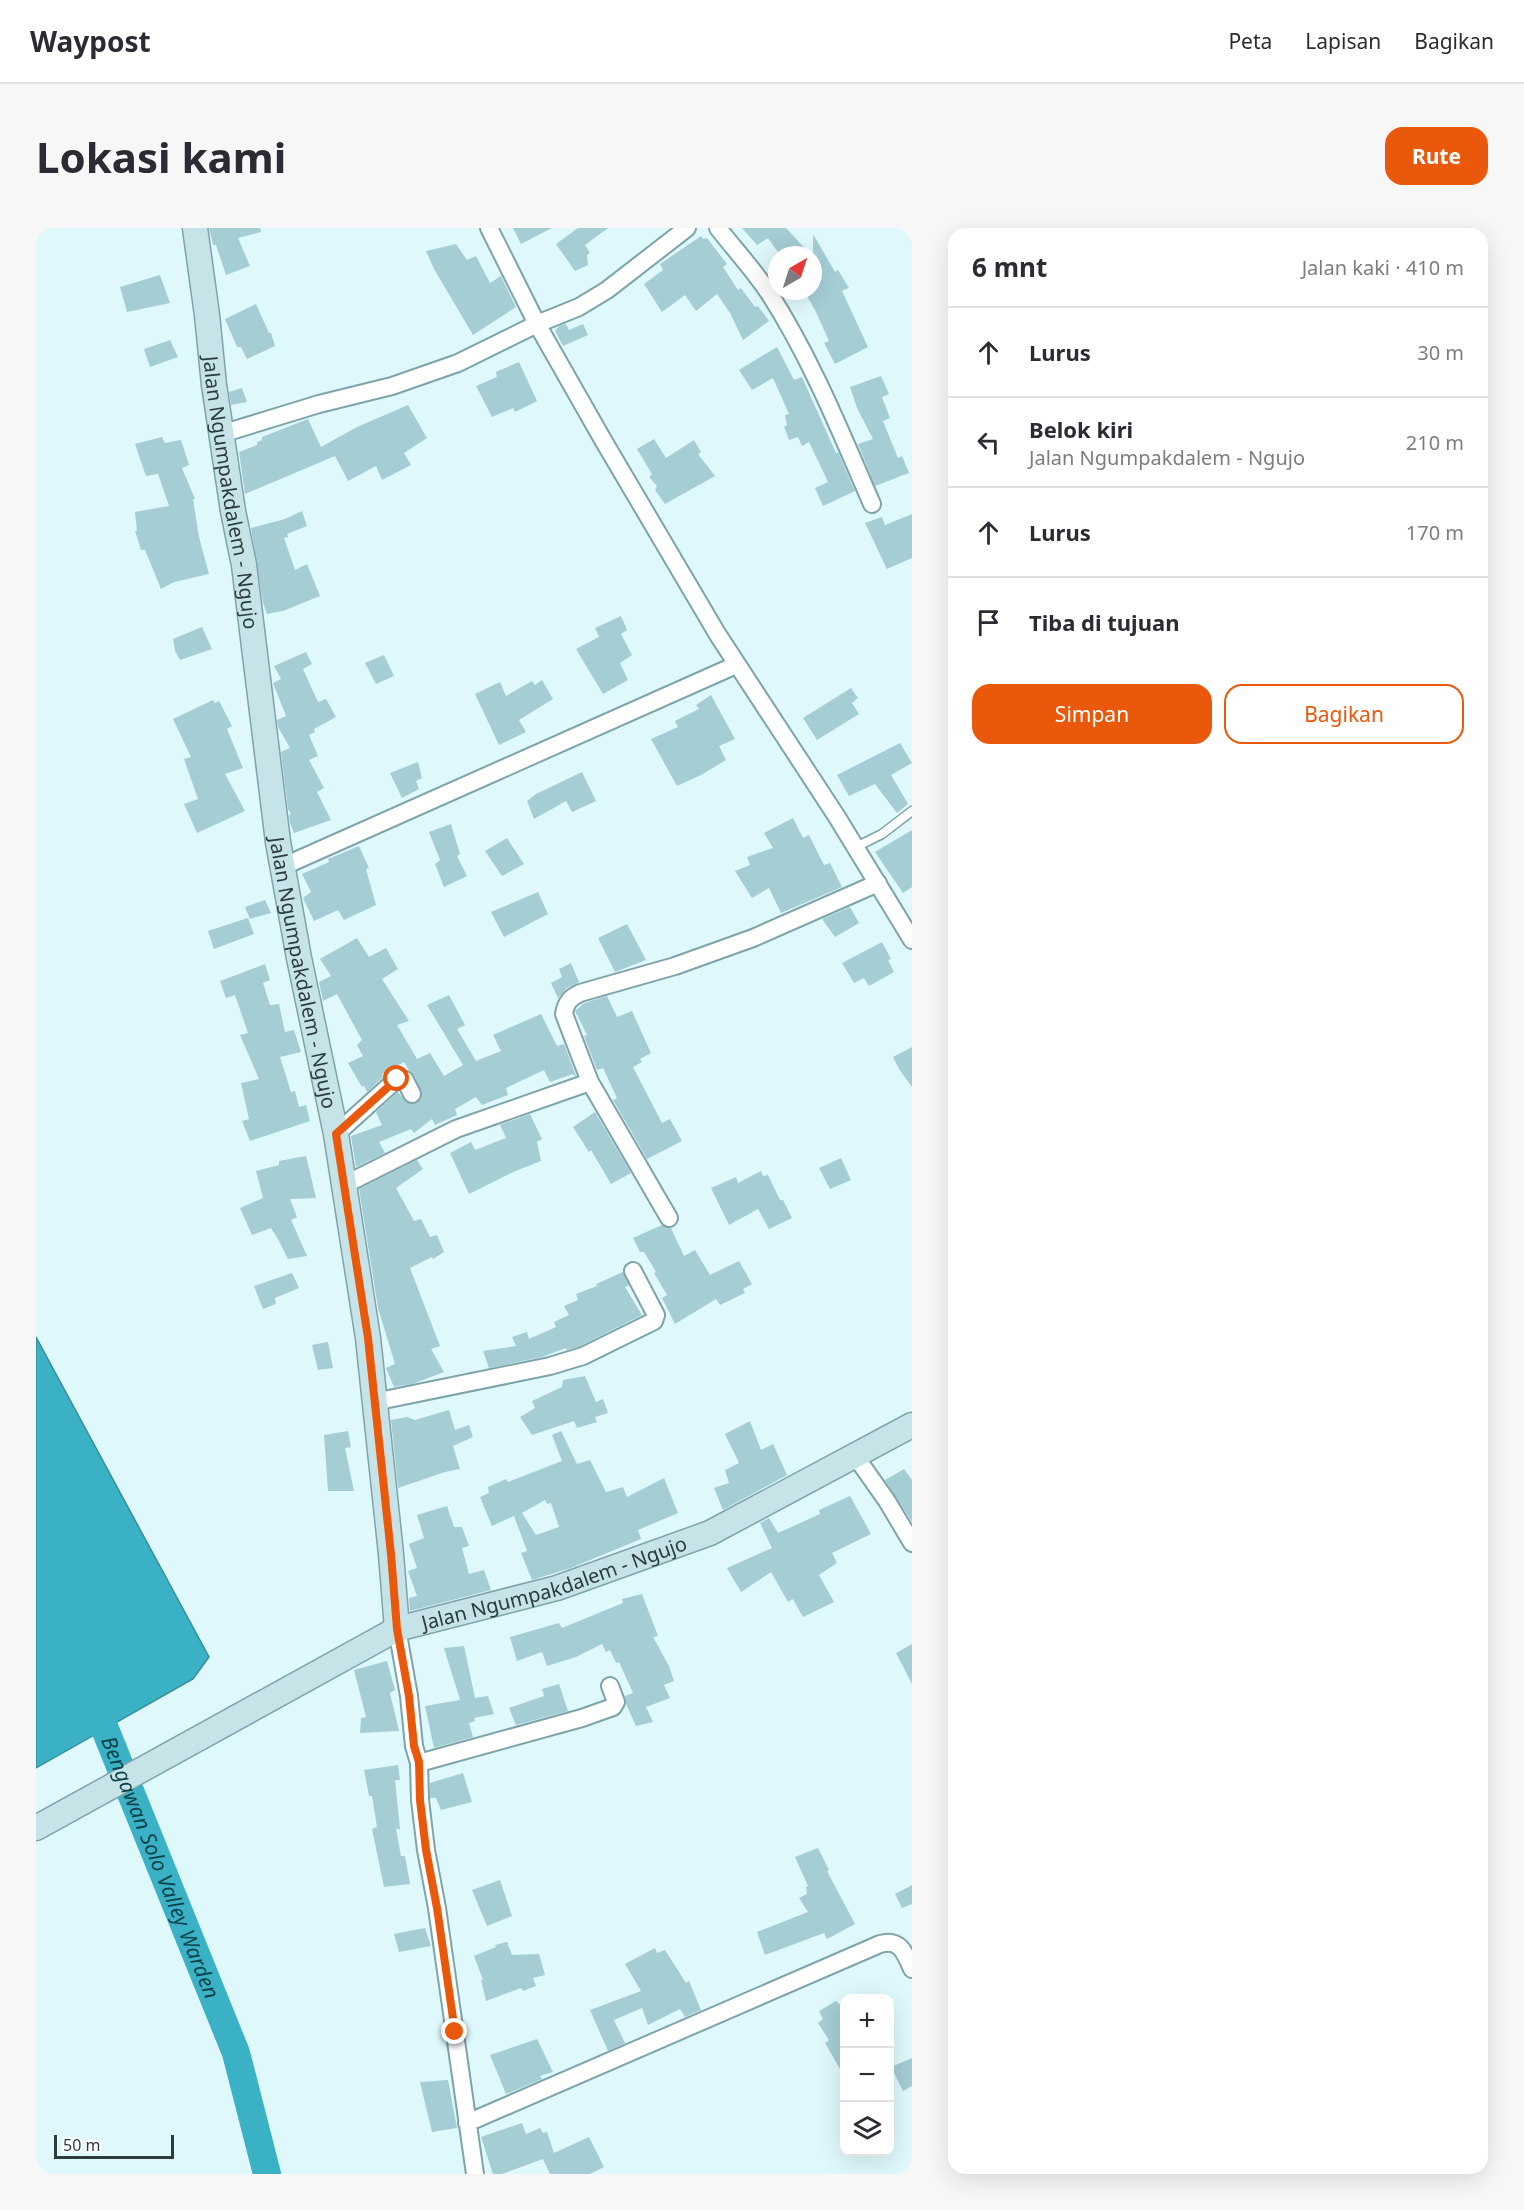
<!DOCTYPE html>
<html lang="id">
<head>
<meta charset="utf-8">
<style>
	body { margin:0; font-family:"Noto Sans",sans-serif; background:#f7f7f7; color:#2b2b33 }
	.controls { position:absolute; right:18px; bottom:18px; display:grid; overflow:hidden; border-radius:12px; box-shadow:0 6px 24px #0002 }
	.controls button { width:54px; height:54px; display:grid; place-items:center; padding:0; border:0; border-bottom:2px solid #e1e1e2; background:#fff; color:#2b2b33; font:30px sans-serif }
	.compass { position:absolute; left:732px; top:18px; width:54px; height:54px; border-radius:50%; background:#fff; box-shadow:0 6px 24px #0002; rotate:39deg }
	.scale { position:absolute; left:18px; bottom:15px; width:120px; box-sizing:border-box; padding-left:6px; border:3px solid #2b3b3e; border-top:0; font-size:16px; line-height:21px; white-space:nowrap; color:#2b3b3e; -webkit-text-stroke:4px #fff; paint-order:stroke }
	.stop { position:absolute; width:18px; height:18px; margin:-14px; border:4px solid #ea580c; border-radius:50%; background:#fff }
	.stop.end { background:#ea580c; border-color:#fff; box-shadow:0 2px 6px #0008 }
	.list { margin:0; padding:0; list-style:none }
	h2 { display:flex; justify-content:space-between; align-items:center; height:78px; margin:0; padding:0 24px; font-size:26px }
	h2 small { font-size:20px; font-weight:400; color:#7c7c81 }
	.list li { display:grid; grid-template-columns:39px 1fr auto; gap:18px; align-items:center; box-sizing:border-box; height:90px; padding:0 24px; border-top:2px solid #e1e1e2 }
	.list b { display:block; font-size:22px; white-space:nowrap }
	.list p { margin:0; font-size:20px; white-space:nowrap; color:#7c7c81 }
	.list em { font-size:20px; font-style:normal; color:#7c7c81 }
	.actions { display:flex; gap:12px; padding:18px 24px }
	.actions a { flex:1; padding:14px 0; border:2px solid #ea580c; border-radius:18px; text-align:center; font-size:21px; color:#ea580c }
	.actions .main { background:#ea580c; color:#fff }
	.icon { flex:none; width:33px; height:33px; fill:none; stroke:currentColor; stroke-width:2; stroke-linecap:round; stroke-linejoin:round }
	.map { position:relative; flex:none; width:876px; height:1946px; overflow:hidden; border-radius:18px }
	header { display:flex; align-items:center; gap:36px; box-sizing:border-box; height:84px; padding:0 30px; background:#fff; border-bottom:2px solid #e1e1e2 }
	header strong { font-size:28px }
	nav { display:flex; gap:33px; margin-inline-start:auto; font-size:21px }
	.intro { display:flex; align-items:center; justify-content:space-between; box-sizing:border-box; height:144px; padding:0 36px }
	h1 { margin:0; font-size:42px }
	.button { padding:15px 27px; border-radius:18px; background:#ea580c; color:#fff; font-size:21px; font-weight:700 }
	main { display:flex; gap:36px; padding:0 36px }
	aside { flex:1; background:#fff; border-radius:18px; box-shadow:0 6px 24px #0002 }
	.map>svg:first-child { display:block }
</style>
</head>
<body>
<header>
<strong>Waypost</strong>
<nav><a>Peta</a><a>Lapisan</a><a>Bagikan</a></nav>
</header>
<div class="intro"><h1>Lokasi kami</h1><a class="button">Rute</a></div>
<main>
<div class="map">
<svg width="876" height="1946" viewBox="0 0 876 1946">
	<rect width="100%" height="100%" fill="#dff8fc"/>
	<path fill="#3bb1c5" stroke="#368e9c" stroke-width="1.5" d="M0,1109L173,1429L157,1451L0,1540Z"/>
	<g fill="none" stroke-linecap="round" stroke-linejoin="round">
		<path stroke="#3bb1c5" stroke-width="28" id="s1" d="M54,1464L200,1825L231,1946"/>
	</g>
	<path fill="#a5cdd4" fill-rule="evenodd" d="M173,0H224L225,4L202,10L214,38L190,47L180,17H177Z
		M477,0H516L485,16Z
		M542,0H572L549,17L554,25L551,27L552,37L539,43L520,16Z
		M706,0H750L775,27H744L732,10L721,17Z
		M777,6L799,44L802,42L813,60L806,63L832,119L799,136L788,115L793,113L779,82L768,63H777Z
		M665,8L667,11L671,10L691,36L687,39L702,62L705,60L719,79L722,78L733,93L707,112L694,85L681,66L660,83L649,67L626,84L608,56L627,42L624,36Z
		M420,16L431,32L440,28L454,55L465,48L480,79L437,107L398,41L390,23Z
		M124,47L134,75L91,84L84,59Z
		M220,76L233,105H235L239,118L211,131L205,119H201L189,91Z
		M530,96L533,102L547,96L552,107L527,118L519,103L523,98Z
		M134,112L142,129L114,139L108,121Z
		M741,119L758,152L766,149L800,225L802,224L819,263L787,278L779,260L792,254L773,214L766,218L762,209L753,212L748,198H751L749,187L753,186L737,150L716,162L703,142Z
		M483,134L501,173L479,184L477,180L456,189L440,158L461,149L460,144Z
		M845,148L853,166L846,169L854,190L847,193L862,230L866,228L873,245L839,258L822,216L837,211L821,180L814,159Z
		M206,160L211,174L195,177L193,164Z
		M372,177L391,210L368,225L375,237L346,252L340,238L312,253L299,228L209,266L203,224L221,217V214L226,212V209L272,191L285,219L321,199Z
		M126,209L129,215L145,212L153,237L146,240L159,271H157L163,309L173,346L138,354L125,361L109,322H105L99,303H101L99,284L133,278L122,246L110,248L99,216Z
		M618,211L630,230L658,212L665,224L662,226L679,248L629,276L619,262L621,258L613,249L616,246L601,221Z
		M266,283L271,298L251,306L252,309L248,310L259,342L271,336L284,368L247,383L231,386L227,375L215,300L249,291Z
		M876,286V330L851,341L829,295L846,289L849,297Z
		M585,388L591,402L585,406L596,427L584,435L592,452L567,466L540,421L563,409L559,400Z
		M166,399L176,421L144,432L139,423L137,411Z
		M270,424L276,436L267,441L282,474L290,471L300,489L278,501L279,504L273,507L282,528L273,532L288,560L281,564L295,592L258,605L254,595L253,587L255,586L252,581L245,524L254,520L242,499L241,492L250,488L237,455L245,451L238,438Z
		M348,427L358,448L340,456L329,435Z
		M506,452L517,471L483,492L490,504L463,517L439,466L464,454L470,468L496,453L499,457Z
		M815,460L822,470L816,475L823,486L781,512L767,490Z
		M675,467L699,511L683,518L690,532L665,547L641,558L615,511L642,499L639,493L663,481L660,477Z
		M177,472L179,475L183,473L196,498L191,501L207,540L189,546L209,583L161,605L148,576L162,571L148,531L155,529L137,491Z
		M864,515L876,535L855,547L872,576L861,585L839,556L813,568L801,547Z
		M382,534L386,550L380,553L383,561L366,570L354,545Z
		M546,544L560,573L536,584L530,573L498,591L491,573L500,566Z
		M757,590L767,610L773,607L788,637L794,635L806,659L745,685L733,660L716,670L699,643L714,637L711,629L737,620L728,605Z
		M415,596L424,626L421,628L431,648L408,659L399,636L404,632L393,604Z
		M876,602V659L867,665L839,624Z
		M471,610L488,636L466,648L449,623Z
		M323,618L333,640L330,641L340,677L308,692L302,682L278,693L267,670L275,664L266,646L293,634L292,631Z
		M502,664L512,686L468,709L455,684Z
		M229,672L235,685L214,691L209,679Z
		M814,679L823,695L799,709L786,691Z
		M212,690L218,706L178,721L172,703Z
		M591,696L610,732L579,744L562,710Z
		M321,710L333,729L350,720L362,741L346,751L373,793L361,797L381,831L394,825L408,848L427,837L391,777L413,767L429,797L421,801L440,833L465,823L457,807L505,786L521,818L528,816L540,848H538L537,846L514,854L508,842L470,860L472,867L446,877L440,869L419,881L421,887L399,897L396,891L378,905L375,901L343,914L349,925L320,939L315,908L346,897L340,884L362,864L370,874L375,876L384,872L386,866L378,847L373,842L368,834L346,846L347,849L331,864L328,858L326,859L312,835L327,828L321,817L326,812L301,766L287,773L283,754L295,748L284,731Z
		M846,714L855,731L852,732L858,744L833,758L828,750L818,755L806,735Z
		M535,735L543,754L531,760L522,770L515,755L526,749L523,741Z
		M229,736L234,752L227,755L234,777L243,776L249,804L258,802L265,824L244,829L255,864L259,863L263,879L270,877L274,893L214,913L206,893L213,891L205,855L223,851L204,807L212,805L199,767L190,770L184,753Z
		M571,768L581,789L596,783L615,825L604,831L606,834L597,839L626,895L634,891L646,913L611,931L577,872L581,870L567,840L561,842L548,808L551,807L539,783L548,775Z
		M876,819V859L863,841L857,829Z
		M559,884L595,945L575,956L555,922L553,924L537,899Z
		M494,886L506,911L501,914L505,933L477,944L433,966L414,925L435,914L439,922L470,910L464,897Z
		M270,928L280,970L254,971L261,989L255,992L271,1028L252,1031L243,1013L235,1000L216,1007L204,980L227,970L220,943L243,937V933Z
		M805,930L815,952L794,961L783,940Z
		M381,932L387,941L360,960L378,993L385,991L394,1009L401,1007L408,1024L397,1031L396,1029L374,1040L404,1118L395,1121L408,1144L376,1156L358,1159L350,1140L359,1136L342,1080L323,961Z
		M725,943L727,948L732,947L744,972H747L756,990L733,1001L722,981L693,997L675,960L700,949L702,955Z
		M626,997L635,1000L648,1028L659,1022L674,1047L703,1033L716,1056L707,1061L709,1065L684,1077L680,1071L639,1096L626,1070L631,1067L618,1045L620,1044L608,1024H604L597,1010Z
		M587,1044L593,1057L589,1059L606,1087L542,1119L531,1122L530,1120L506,1129L453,1140L447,1123L480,1118L476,1109L491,1104L493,1111L520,1099L518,1094L533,1087L528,1078L542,1072L540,1066L561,1058L560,1056Z
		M256,1045L263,1060L239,1070L240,1076L227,1081L218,1058Z
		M292,1114L297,1140L282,1142L276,1117Z
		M549,1148L560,1174L567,1171L572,1185L559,1189L561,1194L541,1200L538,1193L496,1207L484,1189L499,1180L496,1173L526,1159L527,1152Z
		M413,1182L419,1202L433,1197L437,1209L417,1218L424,1241L409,1244L362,1260L355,1192L371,1189L379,1192Z
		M714,1193L725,1222L737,1216L751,1247L687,1282L678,1260L693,1255L689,1242L703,1235L689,1206Z
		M312,1203L315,1219L309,1220L318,1263H292L288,1207Z
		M525,1203L541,1236L554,1232L570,1264L587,1259L591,1269L628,1250L642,1285L602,1302L605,1311L535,1340L496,1352L485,1325L491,1323L478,1288L456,1298L444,1269L453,1265L452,1259L470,1251L472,1254L526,1233L516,1207ZM509,1272L511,1276L515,1275L523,1299L500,1307L486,1285Z
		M868,1241L876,1252V1294L849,1252Z
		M814,1268L835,1306L796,1325L801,1335L783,1347L798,1374L767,1389L757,1371L752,1374L735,1344L705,1364L691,1340L736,1320L724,1295L733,1290L742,1305L784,1286L783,1282Z
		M411,1278L418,1299H426L433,1318L426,1320L433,1346L448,1342L455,1362L374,1383L373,1370L381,1368L372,1343L381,1340L373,1316L388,1310L381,1287Z
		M606,1366L622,1408L617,1409L633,1438L638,1453L628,1457L634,1470L610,1479L617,1494L600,1498L590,1476L589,1468L597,1465L583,1434L580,1435L574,1422L570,1424L566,1416L540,1429L511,1438L506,1424L481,1433L474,1409L523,1395L526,1400L587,1375L586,1371Z
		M876,1416V1456L860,1425Z
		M428,1418L439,1470L452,1468L458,1486L438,1490L439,1493L433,1495L437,1509L398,1520L389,1478L424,1472L408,1420Z
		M351,1433L359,1462L354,1465L363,1503L324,1505L325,1490L330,1489L318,1442Z
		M523,1456L532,1483L480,1497L473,1480L508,1468L506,1461Z
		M362,1537L364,1552H359L364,1601H360L365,1628H369L374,1656L348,1659L336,1601L341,1599L336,1568H333L328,1542Z
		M427,1545L436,1574L405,1582L400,1570H394V1555Z
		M782,1620L793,1642L791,1643L819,1696L791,1711L788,1705L729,1727L721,1704L772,1684L763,1670L771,1666L770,1659L772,1658L759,1629Z
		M464,1652L476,1688L451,1698L436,1662Z
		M876,1657V1676L866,1680L859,1666Z
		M389,1700L395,1718L363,1724L358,1706Z
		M471,1714L476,1727L503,1726L509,1747L497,1750L500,1758L487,1763L485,1760L450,1773L445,1752H447L438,1728L460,1719L459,1717Z
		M619,1720L621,1725L629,1722L650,1755L653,1753L665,1782L649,1789L644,1781L612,1797L606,1780L578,1792L589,1815L572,1823L554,1782L605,1763L589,1736Z
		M800,1773L803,1776L808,1774V1848L789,1815L793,1812L782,1795L787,1791L783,1783Z
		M501,1811L517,1844L504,1848L506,1851L470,1866L454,1827Z
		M876,1830V1858L867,1863L855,1839Z
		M412,1852L421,1900L396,1904L384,1854Z
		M486,1895L490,1906L504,1900L507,1905L511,1904L518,1925L553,1909L568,1939L554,1946H514L507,1931L466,1946H457L445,1909Z"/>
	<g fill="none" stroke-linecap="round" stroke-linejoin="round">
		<defs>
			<path id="lane" d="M820,619L846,606L876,583"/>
			<path id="street" d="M651,0L571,62L543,79L501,96L567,212L682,407L801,589L876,712
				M682,0C699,22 718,42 733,65C776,132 805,205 836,276
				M185,206L283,176L356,158L422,135L501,96L453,0
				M248,638L700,437
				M554,854L633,990
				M300,906L361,851L369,852L376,866
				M308,957L420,901L554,854L528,786C530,774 534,770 544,765L639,738L717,710L842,655
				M338,1174L514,1138L547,1128L618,1093L620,1087L597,1043
				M820,1229L851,1273L876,1315
				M361,1401L373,1468L378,1518L383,1535L384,1572L390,1622L401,1680L439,1946
				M383,1535L546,1490L577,1479L580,1474L574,1458
				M431,1895L844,1716C864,1710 869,1725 876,1741"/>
			<g id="secondary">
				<path id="s2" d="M159,0L171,87L178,157L197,283L208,337L242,614L263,730L300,906L332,1110L355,1326L361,1401"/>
				<path id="s3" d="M0,1600L361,1401L521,1360L674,1305L876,1197"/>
			</g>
		</defs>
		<use href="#lane" stroke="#7da4ab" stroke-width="11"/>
		<use href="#street" stroke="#7da4ab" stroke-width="20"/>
		<use href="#secondary" stroke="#7da4ab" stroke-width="27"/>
		<use href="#lane" stroke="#fff" stroke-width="8"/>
		<use href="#street" stroke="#fff" stroke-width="16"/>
		<use href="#secondary" stroke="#c6e3e8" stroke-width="24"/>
	</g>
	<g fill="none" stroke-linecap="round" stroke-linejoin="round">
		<path stroke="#ea580c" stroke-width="8" d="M361,851L300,906L332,1110L355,1326L361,1401L373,1468L378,1518L383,1534L384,1572L390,1622L401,1680L419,1804"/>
	</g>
	<g text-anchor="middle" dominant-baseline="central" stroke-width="5" stroke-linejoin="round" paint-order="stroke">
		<g font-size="20" fill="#2b3b3e" stroke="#fff">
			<text stroke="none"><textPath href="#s2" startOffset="267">Jalan Ngumpakdalem - Ngujo</textPath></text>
			<text stroke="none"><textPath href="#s2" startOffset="753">Jalan Ngumpakdalem - Ngujo</textPath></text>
			<text stroke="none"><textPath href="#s3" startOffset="576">Jalan Ngumpakdalem - Ngujo</textPath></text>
		</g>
		<g font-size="21" font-style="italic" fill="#0d424a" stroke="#fff">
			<text stroke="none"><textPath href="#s1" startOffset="189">Bengawan Solo Valley Warden</textPath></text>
		</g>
	</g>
</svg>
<div class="controls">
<button>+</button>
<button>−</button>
<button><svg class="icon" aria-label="layers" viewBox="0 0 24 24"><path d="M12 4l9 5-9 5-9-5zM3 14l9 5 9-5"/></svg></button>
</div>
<svg class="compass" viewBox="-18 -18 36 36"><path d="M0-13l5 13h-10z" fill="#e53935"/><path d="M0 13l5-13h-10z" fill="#7c7c81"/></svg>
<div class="scale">50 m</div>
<div class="stop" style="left:361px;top:851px"></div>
<div class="stop end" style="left:419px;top:1804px"></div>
</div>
<aside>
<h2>6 mnt<small>Jalan kaki · 410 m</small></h2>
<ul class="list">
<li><svg class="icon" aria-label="ahead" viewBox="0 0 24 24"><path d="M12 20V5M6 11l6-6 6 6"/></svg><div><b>Lurus</b></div><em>30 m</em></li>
<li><svg class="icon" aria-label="left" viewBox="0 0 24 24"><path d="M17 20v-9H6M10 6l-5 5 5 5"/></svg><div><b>Belok kiri</b><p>Jalan Ngumpakdalem - Ngujo</p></div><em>210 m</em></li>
<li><svg class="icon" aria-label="ahead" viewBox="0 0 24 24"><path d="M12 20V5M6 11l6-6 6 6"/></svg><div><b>Lurus</b></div><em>170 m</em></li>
<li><svg class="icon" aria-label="arrive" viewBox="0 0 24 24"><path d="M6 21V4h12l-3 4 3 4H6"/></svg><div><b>Tiba di tujuan</b></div></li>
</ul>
<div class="actions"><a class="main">Simpan</a><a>Bagikan</a></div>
</aside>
</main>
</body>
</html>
